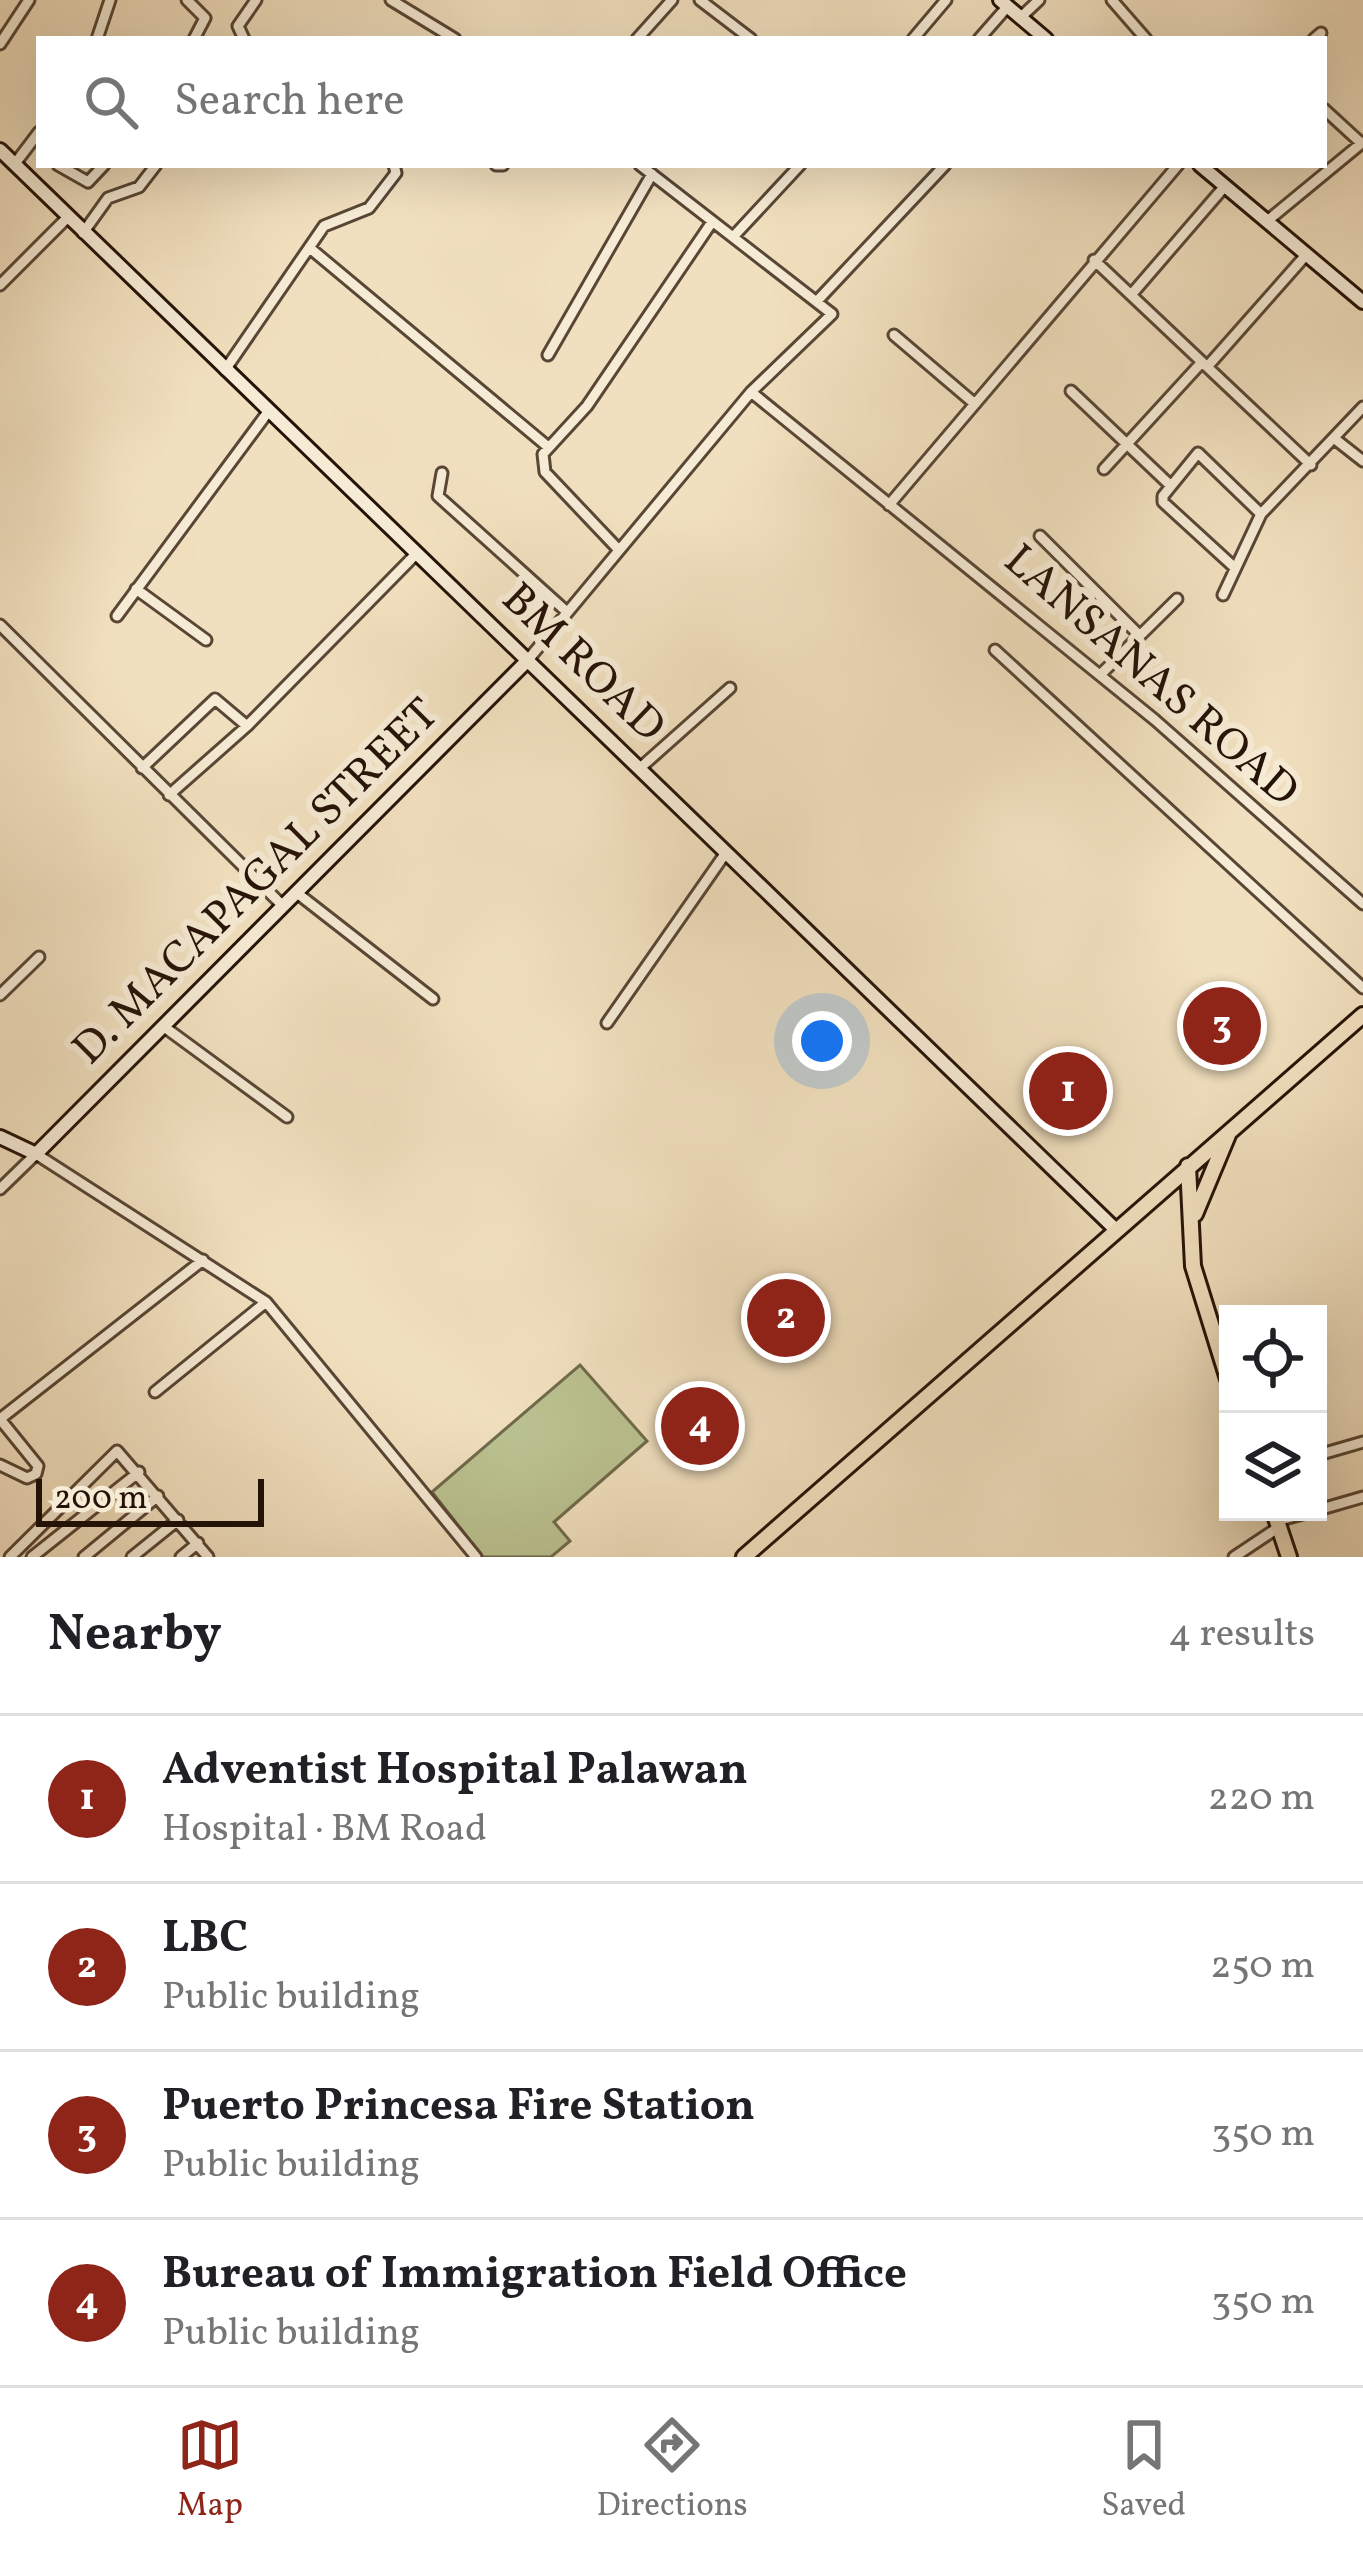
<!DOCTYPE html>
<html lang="en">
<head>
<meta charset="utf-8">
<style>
	body { margin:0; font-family:Vollkorn,serif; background:#f6f6f6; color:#202124 }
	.controls { position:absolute; right:36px; bottom:36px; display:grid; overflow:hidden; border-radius:0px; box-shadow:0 12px 48px #0002 }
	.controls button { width:108px; height:108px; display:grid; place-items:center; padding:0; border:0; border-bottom:3px solid #e0e0e0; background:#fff; color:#202124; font:60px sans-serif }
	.scale { position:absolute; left:36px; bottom:30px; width:228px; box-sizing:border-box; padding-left:12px; border:6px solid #261307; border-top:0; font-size:33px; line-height:42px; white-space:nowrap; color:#261307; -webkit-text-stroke:9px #f6ebd5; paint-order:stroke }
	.you { position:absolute; left:822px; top:1041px; width:42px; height:42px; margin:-30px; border:9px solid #fff; border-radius:50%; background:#1a73e8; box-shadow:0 0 0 18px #1a73e833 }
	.badge { display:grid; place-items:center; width:78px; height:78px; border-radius:50%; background:#8f2418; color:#fff; font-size:39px; font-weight:700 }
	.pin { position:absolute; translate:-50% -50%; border:6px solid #fff; box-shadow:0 3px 12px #0006 }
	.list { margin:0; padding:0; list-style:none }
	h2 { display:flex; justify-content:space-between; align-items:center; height:156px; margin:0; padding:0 48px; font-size:51px }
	h2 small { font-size:39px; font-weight:400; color:#757577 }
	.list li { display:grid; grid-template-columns:78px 1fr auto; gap:36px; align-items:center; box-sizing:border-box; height:168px; padding:0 48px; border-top:3px solid #e0e0e0 }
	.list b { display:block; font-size:45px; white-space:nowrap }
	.list p { margin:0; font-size:39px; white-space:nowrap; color:#757577 }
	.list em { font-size:39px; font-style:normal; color:#757577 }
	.icon { flex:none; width:66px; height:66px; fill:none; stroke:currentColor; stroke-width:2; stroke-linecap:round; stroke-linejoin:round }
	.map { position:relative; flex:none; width:1363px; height:1557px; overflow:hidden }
	.search { position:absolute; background:#fff; box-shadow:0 12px 48px #0002; left:36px; right:36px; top:36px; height:132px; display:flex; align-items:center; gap:30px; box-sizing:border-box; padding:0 42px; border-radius:0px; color:#757577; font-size:45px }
	.sheet { height:828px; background:#fff }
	nav { display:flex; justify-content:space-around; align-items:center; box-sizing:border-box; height:168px; border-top:3px solid #e0e0e0; background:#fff; font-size:33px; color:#757577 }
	nav a { display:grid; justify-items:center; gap:6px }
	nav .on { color:#8f2418 }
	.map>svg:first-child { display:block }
</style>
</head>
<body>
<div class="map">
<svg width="1363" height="1557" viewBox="0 0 1363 1557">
	<rect width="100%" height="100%" fill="#f1e0bf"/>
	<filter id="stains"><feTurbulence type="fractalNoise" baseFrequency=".00167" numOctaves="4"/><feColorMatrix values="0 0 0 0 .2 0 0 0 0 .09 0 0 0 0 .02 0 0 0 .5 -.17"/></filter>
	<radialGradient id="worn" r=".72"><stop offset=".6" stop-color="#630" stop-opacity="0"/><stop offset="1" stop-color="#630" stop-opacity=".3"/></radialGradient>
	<path fill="#bbc291" stroke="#706a4c" stroke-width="3" d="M580,1365L647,1441L554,1522L570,1541L551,1557H483L432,1492Z"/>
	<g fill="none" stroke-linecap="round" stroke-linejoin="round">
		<defs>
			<path id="street" d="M187,0L205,18L194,39
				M391,0L455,39
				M700,0L751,39
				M1112,0L1146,39
				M1021,17L1039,0
				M97,39L110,0
				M244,39L238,26L256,0
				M637,39L672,0
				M913,39L946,0
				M979,39L1008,6
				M1314,39L1321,33
				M0,44L29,0
				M1324,109L1361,143
				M14,165L39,132
				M58,165L88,182L104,165
				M496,165H503
				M1266,222L1363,142
				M83,233L108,198L139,187L156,165
				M733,237L800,165
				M311,249L547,446
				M1094,260L1311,465
				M0,285L67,218
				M1131,295L1225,186
				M818,300L945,165
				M894,335L975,404
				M548,355L652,174
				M1207,367L1306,255
				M225,370L324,226L369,208L396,173L394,165
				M1071,391L1171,486
				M751,392L1155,720L1363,904
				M1335,439L1363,461
				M1104,469L1202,362
				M442,473L438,496L567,612
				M889,505L1178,165
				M1040,536L1139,635
				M618,549L545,472L543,454L587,406L712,222
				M1234,567L1163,502V496L1198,453L1261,514
				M136,589L206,640
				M1223,595L1261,514L1363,407
				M117,616L268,412
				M0,625L283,906
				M995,650L1363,988
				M527,661L751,392L832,314L640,165
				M1100,675L1177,599
				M142,768L215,699L247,726
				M639,769L730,688
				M169,795L247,726L417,553
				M297,893L433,999
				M0,995L39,957
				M607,1023L725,854
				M163,1026L287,1117
				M0,1189L36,1154L266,1302L476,1557
				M155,1392L266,1302
				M1318,1455L1363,1442
				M0,1465L27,1478L36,1474L38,1466L0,1419L203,1260
				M1318,1510L1363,1497
				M1277,1521L1310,1512
				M10,1557L117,1451L208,1557
				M32,1557L139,1472
				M84,1557L158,1496
				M132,1557L178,1520
				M181,1557L198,1543
				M1234,1557L1279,1527"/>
			<path id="secondary" d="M1000,0L1046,39
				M0,150L1115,1229
				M1200,165L1363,302
				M0,1137L36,1154L527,661"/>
			<path id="primary" d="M1188,1166L1193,1266L1228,1379
				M1195,1214L1228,1135
				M1274,1512L1289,1557
				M744,1557L1363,1015"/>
		</defs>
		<use href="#street" stroke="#594635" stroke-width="15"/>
		<use href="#secondary" stroke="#261307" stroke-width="18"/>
		<use href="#primary" stroke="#261307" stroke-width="20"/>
		<use href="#street" stroke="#f6ebd5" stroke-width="9"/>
		<use href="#secondary" stroke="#f6ebd5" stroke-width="12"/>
		<use href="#primary" stroke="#f1e0bf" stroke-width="14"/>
	</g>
	<g text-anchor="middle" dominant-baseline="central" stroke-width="12" stroke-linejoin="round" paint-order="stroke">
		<g font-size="45" fill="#261307" stroke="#f6ebd5">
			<text transform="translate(582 664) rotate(44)">BM ROAD</text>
			<text transform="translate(1150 677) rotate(41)">LANSANAS ROAD</text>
			<text transform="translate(257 883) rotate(-45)">D. MACAPAGAL STREET</text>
		</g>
	</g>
	<rect width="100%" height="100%" filter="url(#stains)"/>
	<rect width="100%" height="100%" fill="url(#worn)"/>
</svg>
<div class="controls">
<button><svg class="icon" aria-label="locate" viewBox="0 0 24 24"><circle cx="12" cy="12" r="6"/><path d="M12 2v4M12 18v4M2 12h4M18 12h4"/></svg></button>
<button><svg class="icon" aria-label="layers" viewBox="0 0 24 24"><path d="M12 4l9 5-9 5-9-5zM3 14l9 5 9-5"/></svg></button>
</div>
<div class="scale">200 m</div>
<div class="you"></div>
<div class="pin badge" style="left:1068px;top:1091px">1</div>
<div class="pin badge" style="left:786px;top:1318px">2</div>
<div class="pin badge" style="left:1222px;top:1026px">3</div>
<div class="pin badge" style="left:700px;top:1426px">4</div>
<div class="search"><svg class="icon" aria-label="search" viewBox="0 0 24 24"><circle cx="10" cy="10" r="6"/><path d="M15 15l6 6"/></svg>Search here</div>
</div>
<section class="sheet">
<h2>Nearby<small>4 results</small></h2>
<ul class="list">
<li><span class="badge">1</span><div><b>Adventist Hospital Palawan</b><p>Hospital · BM Road</p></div><em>220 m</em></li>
<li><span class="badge">2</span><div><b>LBC</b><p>Public building</p></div><em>250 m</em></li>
<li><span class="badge">3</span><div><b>Puerto Princesa Fire Station</b><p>Public building</p></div><em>350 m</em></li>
<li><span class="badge">4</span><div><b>Bureau of Immigration Field Office</b><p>Public building</p></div><em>350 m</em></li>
</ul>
</section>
<nav>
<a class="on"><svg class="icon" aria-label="map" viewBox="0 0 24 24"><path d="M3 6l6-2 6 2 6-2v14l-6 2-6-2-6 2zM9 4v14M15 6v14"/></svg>Map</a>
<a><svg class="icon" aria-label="directions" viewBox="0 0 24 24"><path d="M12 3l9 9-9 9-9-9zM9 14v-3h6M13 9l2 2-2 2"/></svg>Directions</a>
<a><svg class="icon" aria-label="saved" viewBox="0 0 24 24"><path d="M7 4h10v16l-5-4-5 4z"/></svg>Saved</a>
</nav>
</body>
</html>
